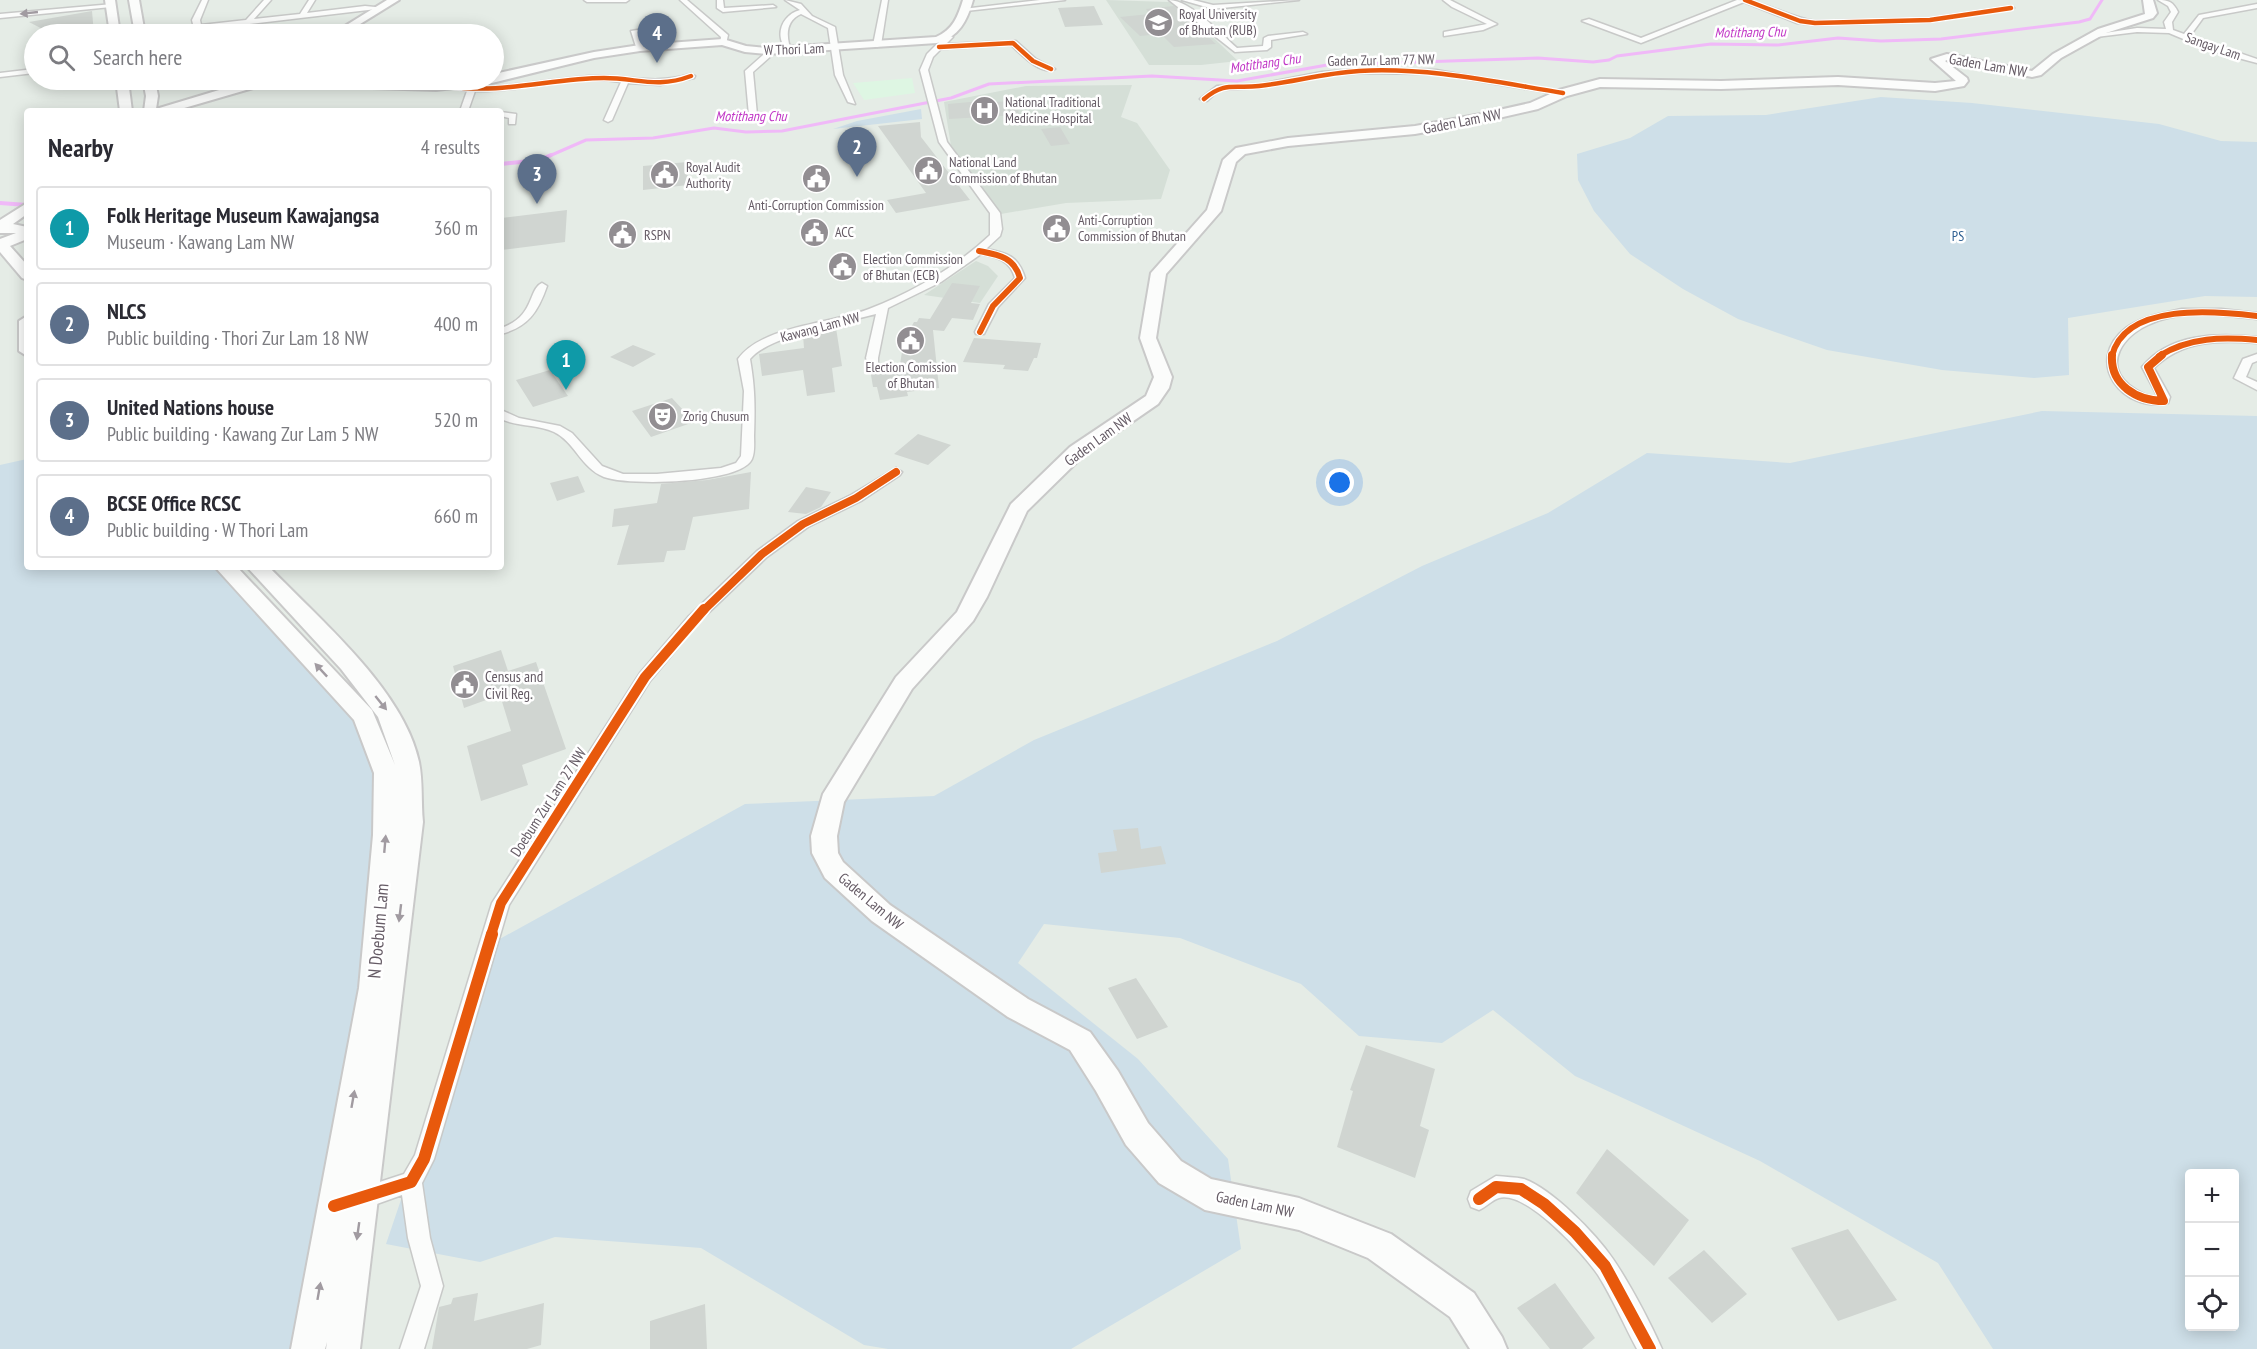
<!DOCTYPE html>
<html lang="en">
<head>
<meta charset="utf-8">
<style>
	body { margin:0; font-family:"PT Sans Narrow",sans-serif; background:#f7f7f7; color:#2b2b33 }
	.controls { position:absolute; right:18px; bottom:18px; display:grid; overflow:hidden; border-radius:6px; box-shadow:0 3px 15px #0003 }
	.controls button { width:54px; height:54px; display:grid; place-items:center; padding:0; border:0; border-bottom:2px solid #e1e1e2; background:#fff; color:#2b2b33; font:30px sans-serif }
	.you { position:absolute; left:1340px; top:483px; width:21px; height:21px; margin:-15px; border:4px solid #fff; border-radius:50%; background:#1a73e8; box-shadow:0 0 0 9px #1a73e833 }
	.badge { display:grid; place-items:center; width:39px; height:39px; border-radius:50%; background:#928e92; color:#fff; font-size:20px; font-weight:700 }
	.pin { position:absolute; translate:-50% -50px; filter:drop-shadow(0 2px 3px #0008) }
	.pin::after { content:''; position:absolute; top:32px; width:21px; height:18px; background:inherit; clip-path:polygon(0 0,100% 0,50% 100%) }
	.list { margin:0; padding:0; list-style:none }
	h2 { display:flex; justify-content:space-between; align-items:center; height:78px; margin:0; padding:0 24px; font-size:26px }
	h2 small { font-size:20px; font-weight:400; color:#7c7c81 }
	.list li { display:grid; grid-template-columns:39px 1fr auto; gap:18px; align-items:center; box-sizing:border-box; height:84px; margin:0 12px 12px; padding:0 12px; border:2px solid #e1e1e2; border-radius:6px }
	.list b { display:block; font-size:22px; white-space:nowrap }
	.list p { margin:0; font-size:20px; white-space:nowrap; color:#7c7c81 }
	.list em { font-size:20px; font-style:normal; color:#7c7c81 }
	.icon { flex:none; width:33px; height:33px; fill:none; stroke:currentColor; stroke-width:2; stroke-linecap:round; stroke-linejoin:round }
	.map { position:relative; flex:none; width:2257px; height:1349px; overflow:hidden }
	.search { position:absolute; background:#fff; box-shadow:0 3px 15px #0003; left:24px; top:24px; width:480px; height:66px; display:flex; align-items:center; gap:15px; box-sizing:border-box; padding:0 21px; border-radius:33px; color:#7c7c81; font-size:22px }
	.panel { position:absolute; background:#fff; box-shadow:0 3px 15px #0003; left:24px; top:108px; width:480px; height:462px; border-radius:6px }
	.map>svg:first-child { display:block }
</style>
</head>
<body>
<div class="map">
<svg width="2257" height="1349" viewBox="0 0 2257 1349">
	<rect width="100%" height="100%" fill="#e5ece6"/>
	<path fill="#def6e3" d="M912,78L915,93L864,100L853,83Z"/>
	<path fill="#d5dfd7" d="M1106,0L1169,2L1183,9L1238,61L1201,65H1149Z
		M1132,85L1121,117L1137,123L1170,170L1161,199L1066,203L1001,214L951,146L944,102L1026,86Z
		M976,261L988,266L998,276L980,303L924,295Z"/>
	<path fill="#cedfe8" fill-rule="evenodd" d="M1881,97L1972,103L2159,124L2221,141L2257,142V297L2205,296L2068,318L2069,375L2034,378L1942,370L1827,350L1738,319L1683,289L1630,254L1594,211L1578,180L1577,154L1630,138L1668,116L1766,115Z
		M921,109L922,119L833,129L857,121Z
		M2042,411L2257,416V1349H1993L1938,1263L1760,1161L1575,1076L1493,1010L1442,1043L1359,1036L1301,984L1180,938L1044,924L1018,963L1138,1059L1228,1159L1241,1249L1071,1349H888L864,1345L701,1248L555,1237L480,1262L386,1244L487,946L745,804L934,796L1034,740L1277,641L1422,566L1548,513L1647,453L1790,463ZM2190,1174H2234V1326H2190Z
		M27,459V567H223L358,705L390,789L308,1349H0V465Z"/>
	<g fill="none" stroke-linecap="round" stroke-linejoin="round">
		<path stroke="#f0b9f8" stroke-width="3" d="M547,157L586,140L653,138L714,128L746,132L782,131L951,98L989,84L1152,76L1237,81L1327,65L1538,58L1593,62L1609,60L1617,56L1711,44L1777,45L1838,38L1881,41L1941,39L2079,22L2090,19L2102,0"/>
		<path stroke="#f0b9f8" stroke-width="4" d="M501,164L540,160L551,155
			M0,203L27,205"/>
	</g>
	<path fill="#d0d5d1" d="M1094,6L1103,25L1065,27L1058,8Z
		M1174,6L1183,14L1216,44L1174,47L1161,34L1140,36L1120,17L1150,14L1146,9Z
		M92,11L94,34H52L29,22Z
		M992,100L993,102L1017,101L1019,115L949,119L948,104Z
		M920,122L921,137L970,200L896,213L887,200L926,193L878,126Z
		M1060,127L1070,144L1051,146L1041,129Z
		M687,162L688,185L643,190V166Z
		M567,210L565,242L501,250V218Z
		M952,283L980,286L971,303L980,304L973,320L952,318L944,331L933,330L939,388L907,392L908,396L880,400L877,387H873L870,369L900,364L904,340L914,322H917L919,318L930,319Z
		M826,328H836L842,366L832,368L835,392L807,396L803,370L762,376L759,354L804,348L803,335Z
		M974,338L1012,341L1041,343L1037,358H1034L1028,371L1003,369L1005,365L963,362Z
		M633,345L656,354L633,367L610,357Z
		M550,370L568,396L533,407L516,380Z
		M672,398L694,422L651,437L632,411Z
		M918,434L951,445L928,465L894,454Z
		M751,472L749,509L693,517L685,550L667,551L664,562L617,565L629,525L612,527L614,509L657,503L661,484L707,480Z
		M578,476L585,492L557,501L550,483Z
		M806,487L831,492L821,507L806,514L788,512Z
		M501,650L508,671L536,662L566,749L522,765L528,785L481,801L467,746L511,731L500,695L464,708L453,666Z
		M1138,828L1141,849L1161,846L1166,864L1101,873L1098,853L1117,851L1113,830Z
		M1136,978L1168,1027L1137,1039L1108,988Z
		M1366,1045L1435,1069L1420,1126L1429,1130L1415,1178L1337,1147L1353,1091L1350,1090Z
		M1607,1149L1689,1220L1654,1266L1576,1193Z
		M1848,1229L1897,1300L1838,1321L1791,1248Z
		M1704,1250L1747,1294L1712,1323L1668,1278Z
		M1555,1283L1595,1338L1582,1349H1550L1517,1308Z
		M478,1293L474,1321L544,1303L541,1345L527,1349H432L439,1307L451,1304L453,1298Z
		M705,1304L707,1349H650V1321Z"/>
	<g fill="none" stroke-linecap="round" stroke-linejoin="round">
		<defs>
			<path id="minor" d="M202,0H208L200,20L201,25L246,20L264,0H271L254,19L300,14L309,0H315L307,13L365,6L385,8L198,30L194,28L192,20Z
				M584,0H629L626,2H587Z
				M680,0H687L728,35L726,44H720L721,37Z
				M717,0H723L724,8L773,5L776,7L723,12L717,8Z
				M785,0L801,4L812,16L835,27L843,75L855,104L848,102L835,75L828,28L801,14C788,20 786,31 789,44L796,50L789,52C773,38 781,15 800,10Z
				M882,0H888L881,45L877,47L873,45Z
				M1040,0H1065L966,11L963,9Z
				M1169,0C1190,0 1221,34 1237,48L1263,46L1264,38L1268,36L1303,32L1307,34L1271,40V47L1267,50L1235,52Z
				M1182,0H1193L1213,5L1299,0L1213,9Z
				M1443,0H1450L1497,24L1483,30L1444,36V32L1487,24L1452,7Z
				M1737,0C1764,0 1788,17 1815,21L1930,18L2011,6L2014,8L1930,22L1815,25L1797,23L1744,2L1641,43L1582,21L1589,19L1641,38Z
				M2158,0C2169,0 2173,2 2178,12L2172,22L2173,30L2184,34L2199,15L2257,4V8L2203,18L2190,36L2257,59V63L2212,51L2169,33L2137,32L2096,37L2092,35L2137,28L2166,29L2164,22L2171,12L2168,6Z
				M113,4L111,7L0,18V14Z
				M669,25L672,29L638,34L644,48L637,50L631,31Z
				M946,35L953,37L946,44L1016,41L1036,59L1055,69C1041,76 1021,54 1011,45L941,49L933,57L928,70L947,142L1000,213L1002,229L1000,236L986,249C1008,253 1018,256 1025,278L998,307L984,334H976L975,332L989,304L1015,278C1010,260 997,257 981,254L941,282L888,308L878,358V367H870L866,358L876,314C846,322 768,336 750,359C755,388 755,406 754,436C754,443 755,452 752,459C741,484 628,486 604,477C581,468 575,442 554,432C537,424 518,427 501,419V410L519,418L560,426L572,433L602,466L623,474H657L721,468L736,463L741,456L744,391L738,359C763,325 832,324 869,309C913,292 956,267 990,235V213L939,142L920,70L927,54Z
				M764,49H770L771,56L753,72L757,115L753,117L749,115L745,71L763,55Z
				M34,69V73L0,77V73Z
				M1362,69L1436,70L1567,93L1563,95L1436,74L1362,73L1322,76L1260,88L1219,90L1207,101L1200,99L1217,86L1260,84L1322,72Z
				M691,74L695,76L694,78L660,85L628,83L612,120L608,122L604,120L621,82C573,74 523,93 475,91L468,111H460L467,91L444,86L448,84C496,92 542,79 591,76C630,74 650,86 691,74Z
				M501,112L516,114L515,124H509V118L501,116Z
				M542,283L547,286C538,312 528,327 501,334V328C535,317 528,289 542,283Z
				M2182,309H2221L2257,313V319C2222,315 2180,309 2148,325C2124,336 2103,363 2129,385C2138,392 2147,397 2158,397L2142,367C2170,333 2217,333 2257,337V343C2219,340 2183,340 2154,368L2170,397L2168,403C2124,414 2082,362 2126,328C2142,316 2163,313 2182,309Z
				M2257,354V361L2252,363L2246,377L2257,382V390L2234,378L2243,359Z
				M896,468L902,472L900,475L861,501L808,527L767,557L699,622L650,681L509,905L434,1159L422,1183L430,1238L443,1286L424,1349H400L421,1286L408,1238L402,1195L360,1210L352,1207L349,1199L352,1191L404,1174L415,1155L492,903L640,673L689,616L757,551L798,521L851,495Z
				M1496,1176C1505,1177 1515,1177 1524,1179C1552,1189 1596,1234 1613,1259C1630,1284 1650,1322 1662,1349H1637C1624,1325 1613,1299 1598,1275C1584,1254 1526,1190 1499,1198C1492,1200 1486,1207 1479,1210L1471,1207L1468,1199L1471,1191Z"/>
			<path id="secondary" d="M105,0H115L120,34H110Z
				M129,0H139L145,34H135Z
				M387,0H399L344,34H332Z
				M963,0H973C967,21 959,37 937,43L767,54L745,52L722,45L640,51L594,58L488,84L436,90L277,85L271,81L355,80L436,83L494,80V74L594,52L640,45L723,39L746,46L767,48L936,37C953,30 958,16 963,0Z
				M2143,0H2153L2157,13L2153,18L2106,33L2061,58L2041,75L2032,77L1947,60L1945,61L1967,78L1968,81L1964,86L1935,91L1838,85L1721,89L1600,87L1567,96L1538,109L1481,122L1415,134L1288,146L1245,154L1236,162L1221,211L1166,274L1156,338L1172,377L1169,388L1158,404L1084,455L1027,511L987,597L973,621L912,689L844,802L837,836L838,853L843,862L890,905L1028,999L1090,1032L1118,1071L1148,1123L1181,1161L1211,1179L1299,1198L1391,1234L1474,1293L1502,1337L1507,1349H1470L1450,1317L1368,1258L1299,1230L1205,1210L1159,1183L1126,1145L1096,1091L1070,1050L1008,1017L872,921L825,878L812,853L811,836L823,794L896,677L957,612L1011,504L1070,447L1146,396L1154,377L1140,338L1151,273L1207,210L1223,160L1236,148L1288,138L1415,126L1481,114L1530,103L1559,90L1600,79L1721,81L1838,77L1935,83L1956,81L1931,59L1947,54L2032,71L2053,54L2098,29L2145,14Z
				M116,80H128L132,111H120Z
				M143,80H155L158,96L156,109L249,81L255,85L253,88L174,111H144L146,96Z
				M27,203V214L13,224L27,227V239L10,246L27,265V280L22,278L0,252V239L16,233H0V220Z
				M27,316V356L19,351V321Z
				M215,567H237L372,710L395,765L378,717L341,669L247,567H269C319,619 404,690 419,762C423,781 421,803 423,822L360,1349H326L327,1342L325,1349H291L359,988L373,835L374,773L354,720Z"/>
		</defs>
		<use href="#minor" stroke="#c8c9c8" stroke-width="3"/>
		<use href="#secondary" stroke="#c9c9c9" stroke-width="4"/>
		<use href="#minor" fill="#fbfcfb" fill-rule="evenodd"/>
		<use href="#secondary" fill="#fbfcfb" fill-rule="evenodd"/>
		<defs>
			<path id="cycleway-far4" d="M1745,0L1800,21L1815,23L1930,20L2011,8
				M939,47L1013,43L1033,61L1051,69
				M448,86C501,95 552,78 604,78C638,78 656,89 691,76
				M1204,99C1225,81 1234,89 1259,86C1293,82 1325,73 1359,71C1428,67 1495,82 1563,93"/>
			<path id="cycleway-far3" d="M979,251C999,255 1014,257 1020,278L993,306L980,332
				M2112,356C2125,302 2216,311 2257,316
				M2159,356C2190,337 2222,337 2257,340"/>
			<path id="cycleway-far2" d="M2112,355C2110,385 2137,401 2164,401L2148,367L2162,355
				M703,611L762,554L803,524L856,498L896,472"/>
			<path id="cycleway-far1" d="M491,935L501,903L645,677L704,609"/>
			<path id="cycleway" d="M1479,1199L1496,1187L1521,1189L1544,1204L1575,1232L1605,1266L1650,1349
				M334,1206L411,1182L424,1159L492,934"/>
		</defs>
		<use href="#cycleway-far4" stroke="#fff" stroke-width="7"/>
		<use href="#cycleway-far3" stroke="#fff" stroke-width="8"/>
		<use href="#cycleway-far2" stroke="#fff" stroke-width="10"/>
		<use href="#cycleway-far1" stroke="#fff" stroke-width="14"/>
		<use href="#cycleway" stroke="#fff" stroke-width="16"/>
		<use href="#cycleway-far4" stroke="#e8590c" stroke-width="4.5"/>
		<use href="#cycleway-far3" stroke="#e8590c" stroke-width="6"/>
		<use href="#cycleway-far2" stroke="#e8590c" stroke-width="8"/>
		<use href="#cycleway-far1" stroke="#e8590c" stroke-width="10"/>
		<use href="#cycleway" stroke="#e8590c" stroke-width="12"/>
	</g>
	<defs><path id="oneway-solid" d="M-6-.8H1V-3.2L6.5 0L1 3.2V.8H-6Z" transform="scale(1.5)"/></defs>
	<g fill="#a19ba1">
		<use href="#oneway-solid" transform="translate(29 13) rotate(174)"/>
		<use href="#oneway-solid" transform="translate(321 670) rotate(-133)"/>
		<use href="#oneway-solid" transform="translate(381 703) rotate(51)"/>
		<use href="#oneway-solid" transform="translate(385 844) rotate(-85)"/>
		<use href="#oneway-solid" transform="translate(400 913) rotate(97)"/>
		<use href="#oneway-solid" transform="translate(353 1099) rotate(-80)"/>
		<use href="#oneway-solid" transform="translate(358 1231) rotate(98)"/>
		<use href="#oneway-solid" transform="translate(319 1291) rotate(-80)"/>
	</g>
	<defs>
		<symbol id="university-disc" viewBox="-11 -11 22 22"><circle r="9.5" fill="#928e92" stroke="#fff"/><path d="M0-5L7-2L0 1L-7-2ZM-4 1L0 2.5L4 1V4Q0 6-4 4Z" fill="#fff"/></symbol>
		<symbol id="hospital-disc" viewBox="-11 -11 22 22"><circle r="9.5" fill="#928e92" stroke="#fff"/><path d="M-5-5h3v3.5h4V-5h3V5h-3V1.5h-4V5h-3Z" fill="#fff"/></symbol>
		<symbol id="civic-disc" viewBox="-11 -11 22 22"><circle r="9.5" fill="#928e92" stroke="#fff"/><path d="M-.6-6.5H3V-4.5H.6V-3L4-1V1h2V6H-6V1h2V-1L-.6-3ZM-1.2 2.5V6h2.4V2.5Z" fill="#fff"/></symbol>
		<symbol id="theatre-disc" viewBox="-11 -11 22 22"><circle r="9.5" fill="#928e92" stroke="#fff"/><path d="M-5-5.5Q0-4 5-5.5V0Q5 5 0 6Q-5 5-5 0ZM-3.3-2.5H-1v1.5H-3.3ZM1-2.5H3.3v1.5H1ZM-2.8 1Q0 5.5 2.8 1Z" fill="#fff"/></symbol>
	</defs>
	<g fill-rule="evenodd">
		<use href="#university-disc" x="1142" y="6" width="33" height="33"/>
		<use href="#hospital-disc" x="968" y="94" width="33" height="33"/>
		<use href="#civic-disc" x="912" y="154" width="33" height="33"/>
		<use href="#civic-disc" x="648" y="158" width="33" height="33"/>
		<use href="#civic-disc" x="800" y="162" width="33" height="33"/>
		<use href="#civic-disc" x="1040" y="212" width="33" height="33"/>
		<use href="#civic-disc" x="798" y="216" width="33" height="33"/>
		<use href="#civic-disc" x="606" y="218" width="33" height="33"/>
		<use href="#civic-disc" x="826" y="250" width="33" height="33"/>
		<use href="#civic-disc" x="894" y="324" width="33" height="33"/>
		<use href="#theatre-disc" x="646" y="400" width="33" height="33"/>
		<use href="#civic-disc" x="448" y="668" width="33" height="33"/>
	</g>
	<g text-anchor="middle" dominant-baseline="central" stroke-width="5" stroke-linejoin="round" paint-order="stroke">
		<g font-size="14" fill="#655b65" stroke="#fff" text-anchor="start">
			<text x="1179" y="14">Royal University<tspan x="1179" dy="16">of Bhutan (RUB)</tspan></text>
			<text x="1005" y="102">National Traditional<tspan x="1005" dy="16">Medicine Hospital</tspan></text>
			<text x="949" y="162">National Land<tspan x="949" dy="16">Commission of Bhutan</tspan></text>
			<text x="686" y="167">Royal Audit<tspan x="686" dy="16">Authority</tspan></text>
			<text x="816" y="205" text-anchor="middle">Anti-Corruption Commission</text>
			<text x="1078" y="220">Anti-Corruption<tspan x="1078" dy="16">Commission of Bhutan</tspan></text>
			<text x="835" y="232">ACC</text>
			<text x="644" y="235">RSPN</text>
			<text x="863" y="259">Election Commission<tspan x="863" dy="16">of Bhutan (ECB)</tspan></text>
			<text x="911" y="367" text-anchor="middle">Election Comission<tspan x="911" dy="16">of Bhutan</tspan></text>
			<text x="683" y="416">Zorig Chusum</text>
		</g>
		<g font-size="14" font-style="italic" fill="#c137c6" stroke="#fff">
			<text transform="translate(1750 32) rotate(-1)">Motithang Chu</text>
			<text transform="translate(1265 63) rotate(-8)">Motithang Chu</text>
			<text x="751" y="116">Motithang Chu</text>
		</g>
		<g font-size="14" fill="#655b65" stroke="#fff">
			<text transform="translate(2213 46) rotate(19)">Sangay Lam</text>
			<text transform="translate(794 49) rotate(-2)">W Thori Lam</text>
			<text transform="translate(1381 60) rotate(-1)">Gaden Zur Lam 77 NW</text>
			<text transform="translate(820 327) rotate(-15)">Kawang Lam NW</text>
		</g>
		<g font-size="14" fill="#2e5f91" stroke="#fff">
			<text x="1958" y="236">PS</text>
		</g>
		<g font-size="15" fill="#655b65" stroke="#fff">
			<text transform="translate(1988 65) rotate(10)">Gaden Lam NW</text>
			<text transform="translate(1462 121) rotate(-11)">Gaden Lam NW</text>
			<text transform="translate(1098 439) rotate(-36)">Gaden Lam NW</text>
			<text transform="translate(548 802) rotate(-57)">Doebum Zur Lam 27 NW</text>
			<text transform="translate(871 901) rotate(40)">Gaden Lam NW</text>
			<text transform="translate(1255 1204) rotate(12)">Gaden Lam NW</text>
		</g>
		<g font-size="15" fill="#655b65" stroke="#fff" text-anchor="start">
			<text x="485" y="676">Census and<tspan x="485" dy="17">Civil Reg.</tspan></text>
		</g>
		<g font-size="18" fill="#655b65" stroke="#fff">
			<text transform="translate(378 931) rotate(-85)">N Doebum Lam</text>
		</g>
	</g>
</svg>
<div class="controls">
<button>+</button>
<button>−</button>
<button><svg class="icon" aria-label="locate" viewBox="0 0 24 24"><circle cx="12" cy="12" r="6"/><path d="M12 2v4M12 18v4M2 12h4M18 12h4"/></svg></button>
</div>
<div class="you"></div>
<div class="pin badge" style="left:566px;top:390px;background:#0f9aa8">1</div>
<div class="pin badge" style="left:857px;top:177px;background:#5c6f8a">2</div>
<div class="pin badge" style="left:537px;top:204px;background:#5c6f8a">3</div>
<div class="pin badge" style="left:657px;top:63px;background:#5c6f8a">4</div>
<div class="search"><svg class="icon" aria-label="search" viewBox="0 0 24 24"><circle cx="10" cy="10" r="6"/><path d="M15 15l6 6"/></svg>Search here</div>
<section class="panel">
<h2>Nearby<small>4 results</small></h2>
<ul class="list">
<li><span class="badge" style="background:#0f9aa8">1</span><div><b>Folk Heritage Museum Kawajangsa</b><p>Museum · Kawang Lam NW</p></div><em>360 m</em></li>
<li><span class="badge" style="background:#5c6f8a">2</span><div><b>NLCS</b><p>Public building · Thori Zur Lam 18 NW</p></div><em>400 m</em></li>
<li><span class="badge" style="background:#5c6f8a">3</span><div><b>United Nations house</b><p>Public building · Kawang Zur Lam 5 NW</p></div><em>520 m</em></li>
<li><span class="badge" style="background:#5c6f8a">4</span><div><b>BCSE Office RCSC</b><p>Public building · W Thori Lam</p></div><em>660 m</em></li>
</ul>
</section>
</div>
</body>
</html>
